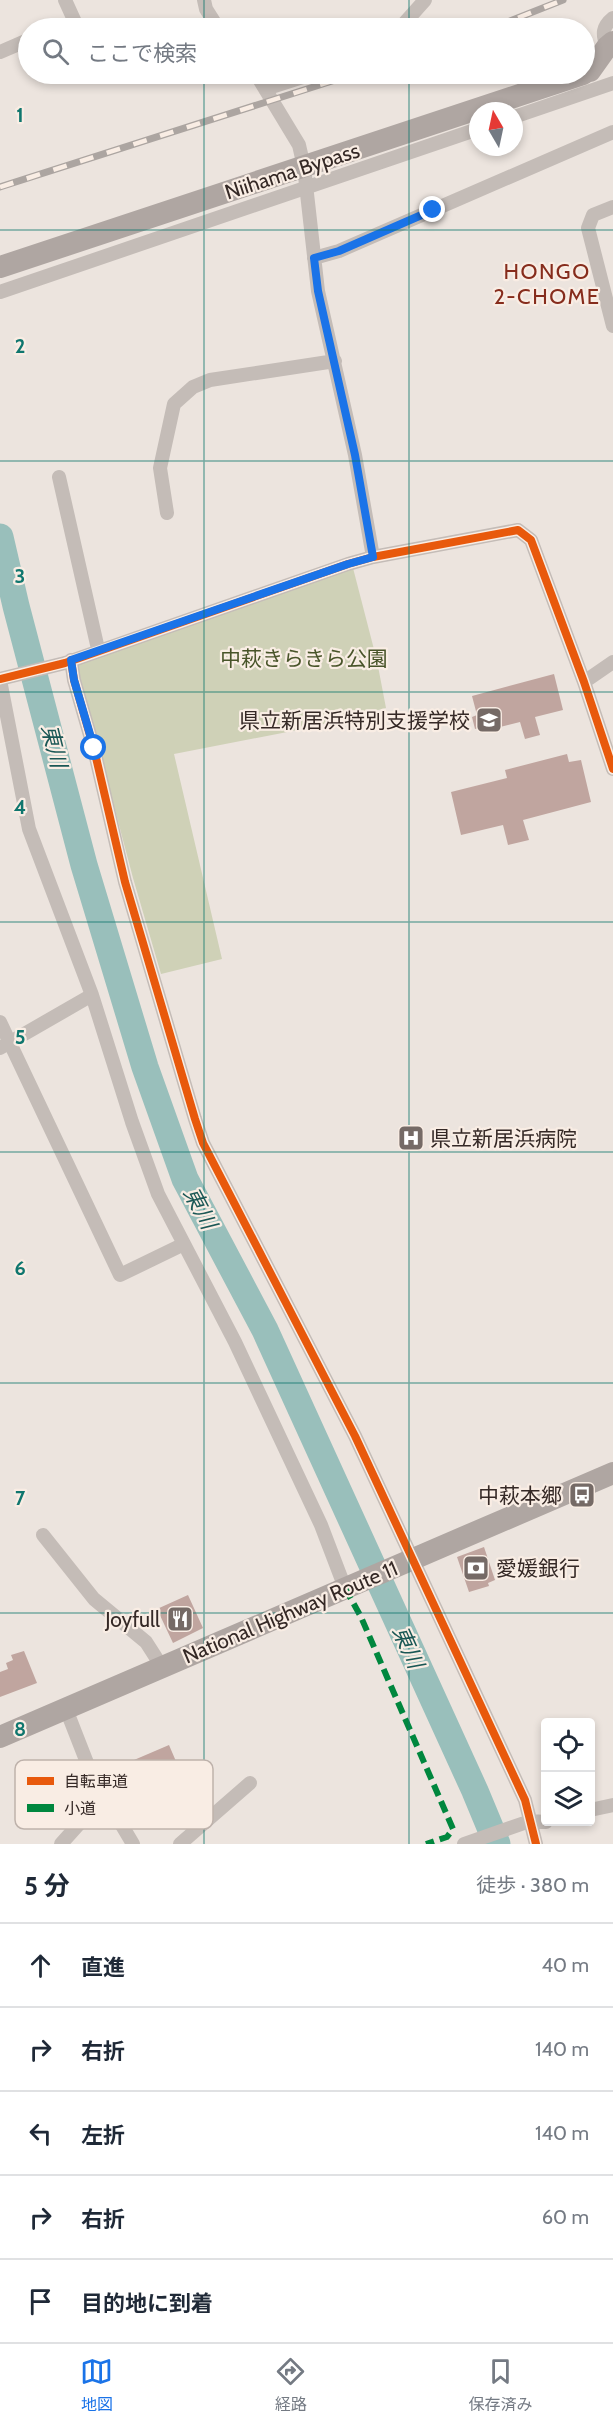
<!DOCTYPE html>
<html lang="ja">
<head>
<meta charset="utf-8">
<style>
	body { margin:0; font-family:Cabin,"Noto Sans JP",sans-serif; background:#f2f2f3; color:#1f2937 }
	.controls { position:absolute; right:18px; bottom:18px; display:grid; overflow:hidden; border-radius:6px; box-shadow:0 3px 9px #0003 }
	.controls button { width:54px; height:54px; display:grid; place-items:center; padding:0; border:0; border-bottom:2px solid #e0e1e3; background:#fff; color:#1f2937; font:30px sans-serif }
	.compass { position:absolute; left:469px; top:102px; width:54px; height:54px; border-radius:50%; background:#fff; box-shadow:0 3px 9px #0003; rotate:351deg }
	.stop { position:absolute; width:18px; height:18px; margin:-14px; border:4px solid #1a73e8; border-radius:50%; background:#fff }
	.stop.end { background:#1a73e8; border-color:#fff; box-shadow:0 2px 6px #0008 }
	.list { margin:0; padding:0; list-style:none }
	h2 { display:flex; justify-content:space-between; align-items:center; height:78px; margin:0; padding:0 24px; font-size:26px }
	h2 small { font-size:20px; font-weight:400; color:#747a83 }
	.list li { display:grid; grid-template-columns:39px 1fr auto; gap:18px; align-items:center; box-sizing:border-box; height:84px; padding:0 24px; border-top:2px solid #e0e1e3 }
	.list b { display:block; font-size:22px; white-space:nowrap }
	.list em { font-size:20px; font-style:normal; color:#747a83 }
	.icon { flex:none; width:33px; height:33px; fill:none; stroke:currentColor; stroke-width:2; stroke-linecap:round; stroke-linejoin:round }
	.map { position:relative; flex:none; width:613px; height:1844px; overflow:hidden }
	.search { position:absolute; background:#fff; box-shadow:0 3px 9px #0003; left:18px; right:18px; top:18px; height:66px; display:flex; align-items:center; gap:15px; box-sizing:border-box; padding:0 21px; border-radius:33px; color:#747a83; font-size:22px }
	.sheet { height:498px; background:#fff }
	nav { display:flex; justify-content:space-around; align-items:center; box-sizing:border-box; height:84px; border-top:2px solid #e0e1e3; background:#fff; font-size:16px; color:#747a83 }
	nav a { display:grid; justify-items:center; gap:3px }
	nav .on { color:#1a73e8 }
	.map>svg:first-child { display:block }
</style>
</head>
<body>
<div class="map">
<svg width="613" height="1844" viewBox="0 0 613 1844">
	<rect width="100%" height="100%" fill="#ece4de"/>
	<path fill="#cfd1b7" d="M353,568L377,661L386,708L308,728L174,754L222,959L161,974L133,878L77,666L80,661Z"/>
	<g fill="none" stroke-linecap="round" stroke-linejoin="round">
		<path stroke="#99bfbb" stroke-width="27" d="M0,537L16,606L84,865L145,1067L185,1179L265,1330L475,1791L497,1844"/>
	</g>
	<path fill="#c0a59f" d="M554,674L563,710L535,717L540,735L525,739L520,722L480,732L479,728L475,729L472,717L477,715L472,696Z
		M567,754L569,762L581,760L591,802L523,820L529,840L508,845L503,825L461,835L451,792L507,778L505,770Z
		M484,1547L495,1580L488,1583L489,1586L469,1592L457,1557Z
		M188,1595L203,1628L173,1643L157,1609Z
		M24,1651L37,1683L0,1697V1672L8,1669L6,1663L13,1660L11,1655Z
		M169,1745L178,1766L136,1784L127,1763Z"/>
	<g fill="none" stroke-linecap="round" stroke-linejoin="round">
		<path stroke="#c4bcb7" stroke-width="14" d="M204,0L206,9L218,28
			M58,28L75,22L65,0
			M400,28L425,0
			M607,47C602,34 602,27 613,18
			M0,52L28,40
			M256,74L299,145L304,167L318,291L355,455L373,557
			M265,89L312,74
			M514,117L613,83
			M613,207L593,215L588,228L613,326
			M314,258L339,251L613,132
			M0,292L478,129
			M59,477L98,649
			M167,513L160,468L174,404L193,387L210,380L335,361
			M71,660L74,680L94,749L125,882L195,1119L203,1143L355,1436L525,1800L536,1844
			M0,679L65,663L348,564L373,557L518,530L531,540L584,682L613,769
			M0,680L29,829L92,995L132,1122L158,1194L235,1342L321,1525L345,1588
			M584,682L613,662
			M0,1022L120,1275L184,1244
			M0,1048L92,995
			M43,1535L94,1599L146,1642L162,1667
			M66,1709L91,1773L133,1844
			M590,1810L613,1805
			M61,1844L104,1796
			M180,1844L250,1783
			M464,1844L530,1821L546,1822"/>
		<path stroke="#afa6a2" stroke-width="22" d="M590,71L607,47L613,42
			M0,267L583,74
			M0,1737L613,1473"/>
		<defs>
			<path id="rail" d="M492,28L563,0
				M0,187L354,74"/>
		</defs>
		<use href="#rail" stroke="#aca5a1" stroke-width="7"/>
		<use href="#rail" stroke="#f9ede4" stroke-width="4.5" stroke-dasharray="14" stroke-linecap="butt"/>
		<path stroke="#00873e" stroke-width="6" stroke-dasharray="12 6" stroke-linecap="butt" d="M345,1588L361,1617L453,1829L447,1837L426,1844"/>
		<defs>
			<path id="cycleway" d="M71,660L74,680L94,749L125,882L195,1119L203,1143L355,1436L525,1800L536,1844
				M0,679L65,663L348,564L373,557L518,530L531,540L584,682L613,769"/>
		</defs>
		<use href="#cycleway" stroke="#f9ede4" stroke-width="11"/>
		<use href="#cycleway" stroke="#e8590c" stroke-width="8"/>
	</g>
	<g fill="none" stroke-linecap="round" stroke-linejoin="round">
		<path stroke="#1a73e8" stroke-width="8" d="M94,748L74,680L71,660L348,564L373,557L355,455L318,291L314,258L339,251L433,210"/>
	</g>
	<path fill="none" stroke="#0f766e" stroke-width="1.5" stroke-opacity="0.55" d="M204,0V28M409,0V28M204,74V1844M409,74V1844M0,230H613M0,461H613M0,692H613M0,922H613M0,1152H613M0,1383H613M0,1613H613"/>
	<defs>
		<symbol id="school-square" viewBox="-11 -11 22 22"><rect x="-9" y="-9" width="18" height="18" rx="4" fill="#756a66" stroke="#f9ede4"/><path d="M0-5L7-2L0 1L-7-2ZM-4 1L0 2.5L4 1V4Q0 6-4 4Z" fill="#fff"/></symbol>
		<symbol id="hospital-square" viewBox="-11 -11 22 22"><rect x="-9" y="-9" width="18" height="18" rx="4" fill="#756a66" stroke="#f9ede4"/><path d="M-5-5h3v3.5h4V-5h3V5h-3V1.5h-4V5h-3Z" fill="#fff"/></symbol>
		<symbol id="bus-square" viewBox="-11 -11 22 22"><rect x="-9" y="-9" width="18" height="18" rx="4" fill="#756a66" stroke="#f9ede4"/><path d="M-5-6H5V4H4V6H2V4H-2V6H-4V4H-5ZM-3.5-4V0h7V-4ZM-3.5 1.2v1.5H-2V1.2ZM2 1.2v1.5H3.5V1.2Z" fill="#fff"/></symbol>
		<symbol id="bank-square" viewBox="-11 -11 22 22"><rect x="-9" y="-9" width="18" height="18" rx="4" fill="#756a66" stroke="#f9ede4"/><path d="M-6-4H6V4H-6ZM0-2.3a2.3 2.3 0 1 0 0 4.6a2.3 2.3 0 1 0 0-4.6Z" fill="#fff"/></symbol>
		<symbol id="restaurant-square" viewBox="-11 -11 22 22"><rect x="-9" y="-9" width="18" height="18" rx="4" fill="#756a66" stroke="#f9ede4"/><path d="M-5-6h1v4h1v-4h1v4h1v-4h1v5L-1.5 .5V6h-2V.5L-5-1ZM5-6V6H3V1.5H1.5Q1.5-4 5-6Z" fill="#fff"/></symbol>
	</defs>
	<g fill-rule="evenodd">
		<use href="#school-square" x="474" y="705" width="30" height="30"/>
		<use href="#hospital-square" x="396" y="1123" width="30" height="30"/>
		<use href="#bus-square" x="567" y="1480" width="30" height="30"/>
		<use href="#bank-square" x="461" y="1553" width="30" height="30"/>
		<use href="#restaurant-square" x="165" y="1604" width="30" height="30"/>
	</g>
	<g text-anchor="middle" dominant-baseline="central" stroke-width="4.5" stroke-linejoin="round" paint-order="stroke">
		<g font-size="21" fill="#352926" stroke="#f9ede4">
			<text transform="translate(292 171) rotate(-18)">Niihama Bypass</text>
			<text transform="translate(290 1612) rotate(-23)">National Highway Route 11</text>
		</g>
		<g font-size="21" fill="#485429" stroke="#f9ede4">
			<text x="304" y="658">中萩きらきら公園</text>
		</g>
		<g font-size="21" fill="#352926" stroke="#f9ede4" text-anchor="end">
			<text x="470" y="720">県立新居浜特別支援学校</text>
			<text x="430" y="1138" text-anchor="start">県立新居浜病院</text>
			<text x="562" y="1495">中萩本郷</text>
			<text x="496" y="1568" text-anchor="start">愛媛銀行</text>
			<text x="160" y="1619">Joyfull</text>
		</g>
		<g font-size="22" letter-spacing="1.5" fill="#862c1c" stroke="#f9ede4">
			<text x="547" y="271">HONGO<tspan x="547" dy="25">2-CHOME</tspan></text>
		</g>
		<g font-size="22" font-style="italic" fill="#1a5755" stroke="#f9ede4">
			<text transform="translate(54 746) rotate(76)">東川</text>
			<text transform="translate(200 1208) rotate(62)">東川</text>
			<text transform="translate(408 1647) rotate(66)">東川</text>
		</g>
	</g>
	<rect x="15" y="1760" width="198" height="69" rx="9" fill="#f9ede4" stroke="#beb2ab" stroke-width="1.5"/>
	<rect x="27" y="1777" width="27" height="8" fill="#e8590c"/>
	<rect x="27" y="1804" width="27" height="8" fill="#00873e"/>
	<g font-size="16" fill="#352926">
		<text x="64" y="1787">自転車道</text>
		<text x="64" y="1814">小道</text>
	</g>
	<g font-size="20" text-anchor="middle" font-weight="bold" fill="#0f766e" stroke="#f9ede4" stroke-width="4.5" stroke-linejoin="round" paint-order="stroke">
		<text x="20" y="122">1</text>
		<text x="20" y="353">2</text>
		<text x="20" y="583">3</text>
		<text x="20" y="814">4</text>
		<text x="20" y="1044">5</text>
		<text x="20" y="1275">6</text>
		<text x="20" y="1505">7</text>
		<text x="20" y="1736">8</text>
	</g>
</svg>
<div class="controls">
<button><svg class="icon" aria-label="locate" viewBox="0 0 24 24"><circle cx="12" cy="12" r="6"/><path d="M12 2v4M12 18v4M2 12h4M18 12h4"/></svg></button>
<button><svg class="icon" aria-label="layers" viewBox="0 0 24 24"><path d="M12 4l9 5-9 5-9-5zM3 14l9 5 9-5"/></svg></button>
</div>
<svg class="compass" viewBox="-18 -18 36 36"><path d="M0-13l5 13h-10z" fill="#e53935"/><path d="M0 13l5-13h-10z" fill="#747a83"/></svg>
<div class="stop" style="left:94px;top:748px"></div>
<div class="stop end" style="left:433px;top:210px"></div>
<div class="search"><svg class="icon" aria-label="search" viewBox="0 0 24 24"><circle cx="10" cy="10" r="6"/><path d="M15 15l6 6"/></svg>ここで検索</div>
</div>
<section class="sheet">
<h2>5 分<small>徒歩 · 380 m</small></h2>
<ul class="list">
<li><svg class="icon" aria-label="ahead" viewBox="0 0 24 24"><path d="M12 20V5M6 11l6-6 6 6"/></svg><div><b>直進</b></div><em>40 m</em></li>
<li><svg class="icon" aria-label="right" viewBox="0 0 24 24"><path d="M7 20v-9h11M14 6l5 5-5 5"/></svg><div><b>右折</b></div><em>140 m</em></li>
<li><svg class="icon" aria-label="left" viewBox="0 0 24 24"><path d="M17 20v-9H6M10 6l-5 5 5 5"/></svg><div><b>左折</b></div><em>140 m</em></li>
<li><svg class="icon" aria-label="right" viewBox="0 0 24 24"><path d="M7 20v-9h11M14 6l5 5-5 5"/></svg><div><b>右折</b></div><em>60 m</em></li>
<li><svg class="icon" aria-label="arrive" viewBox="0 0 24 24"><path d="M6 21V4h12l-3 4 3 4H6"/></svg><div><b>目的地に到着</b></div></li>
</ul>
</section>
<nav>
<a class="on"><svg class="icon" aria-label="map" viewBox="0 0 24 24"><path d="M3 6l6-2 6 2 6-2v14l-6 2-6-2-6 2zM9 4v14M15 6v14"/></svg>地図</a>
<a><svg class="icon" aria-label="directions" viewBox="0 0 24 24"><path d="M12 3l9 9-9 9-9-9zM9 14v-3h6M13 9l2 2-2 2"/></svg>経路</a>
<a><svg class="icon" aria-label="saved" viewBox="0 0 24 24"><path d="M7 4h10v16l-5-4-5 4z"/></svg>保存済み</a>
</nav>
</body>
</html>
